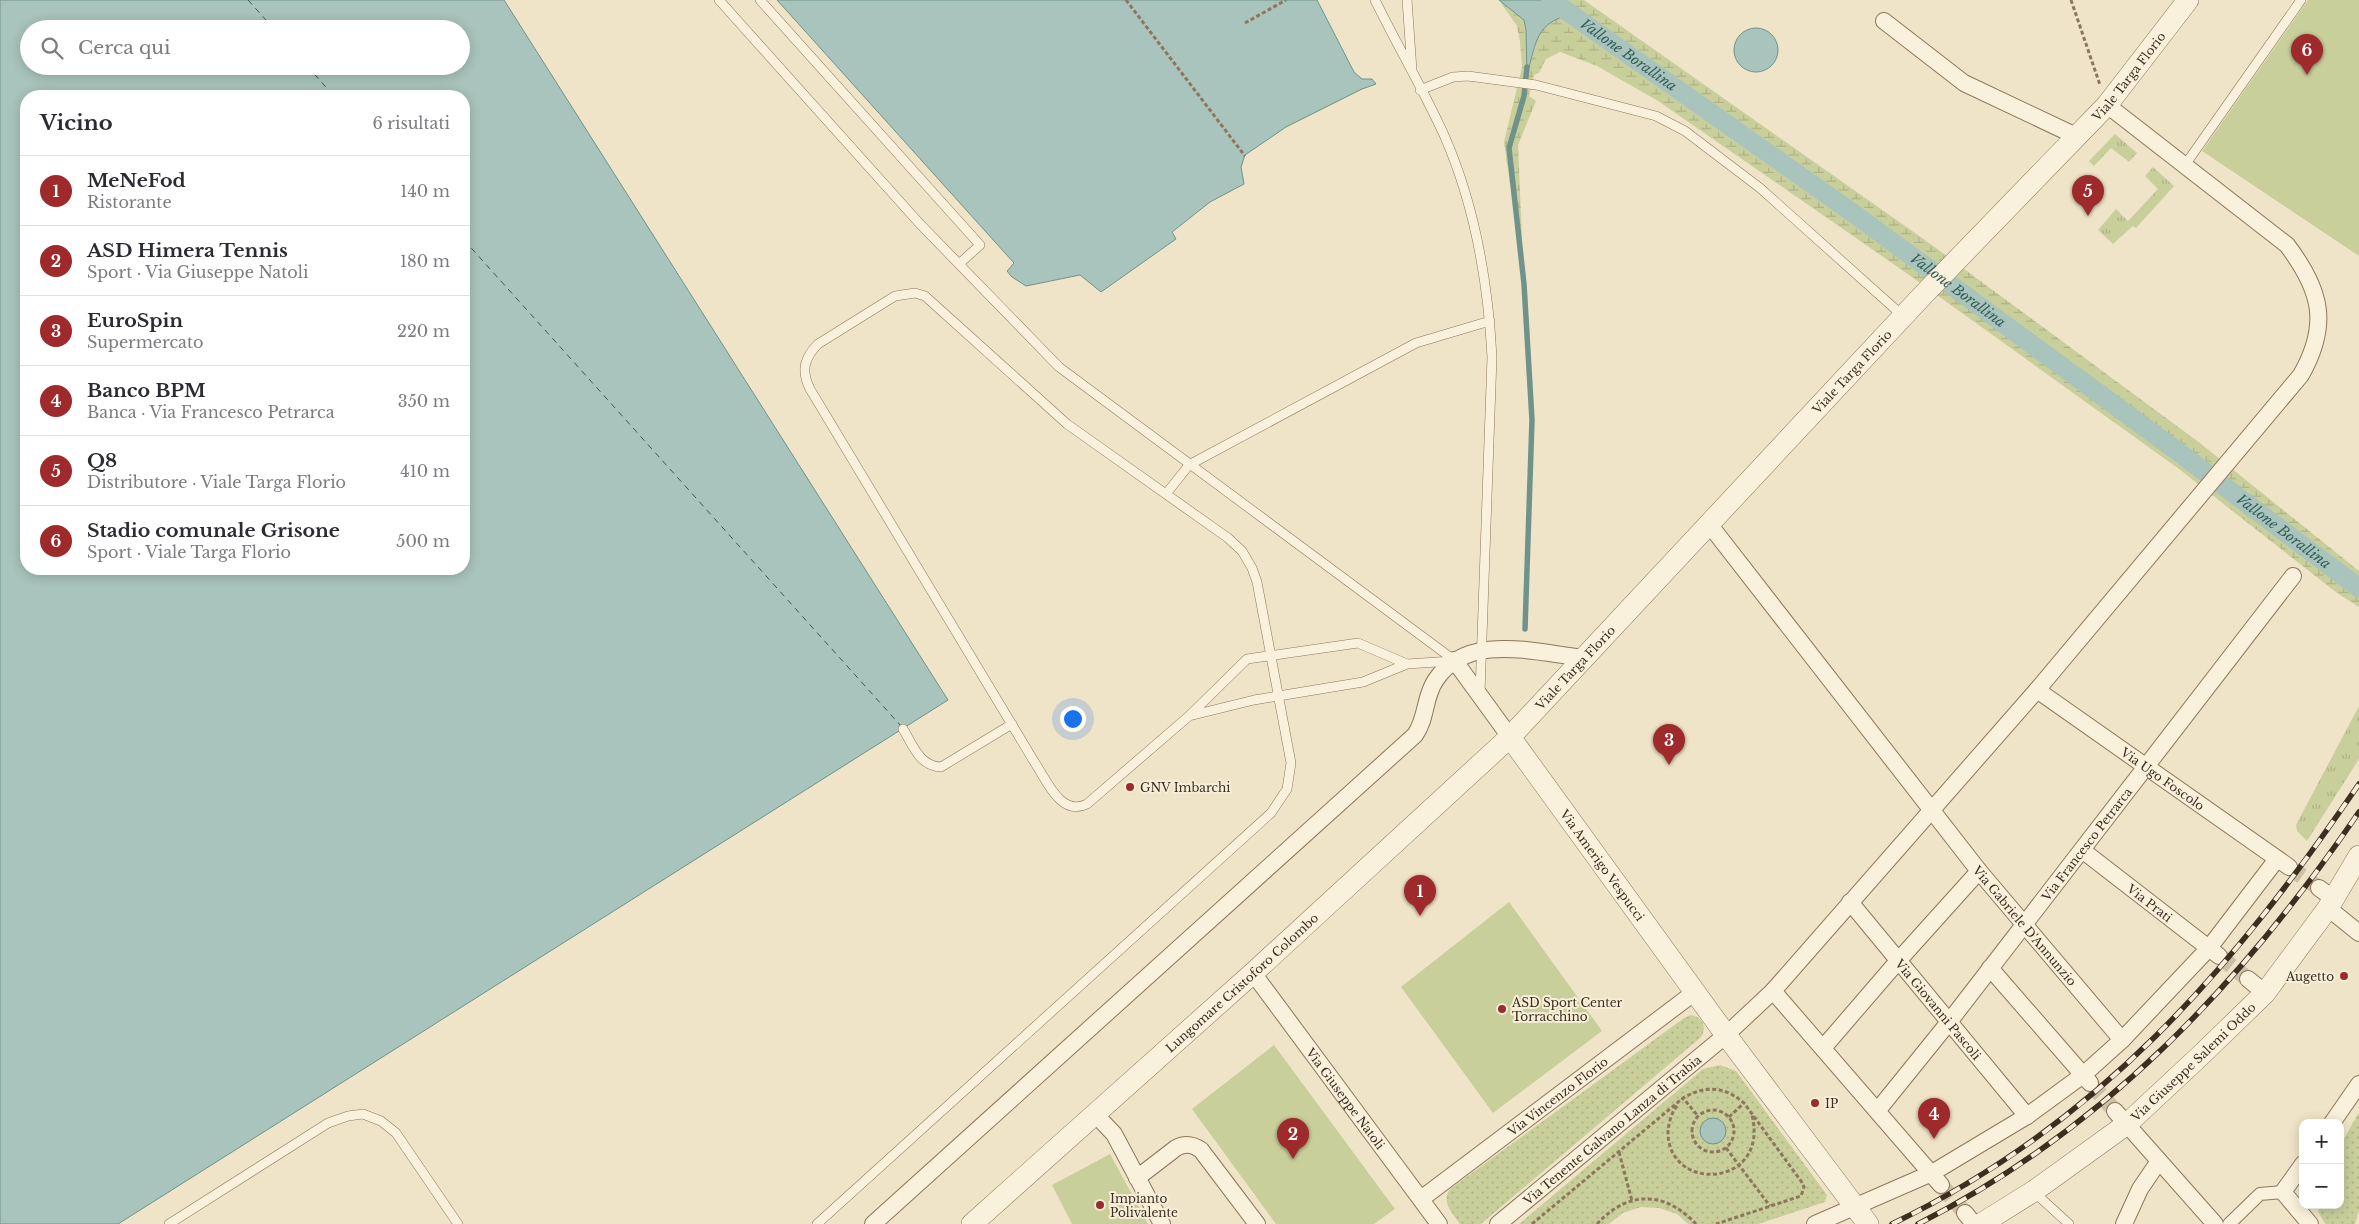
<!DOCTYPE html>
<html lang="it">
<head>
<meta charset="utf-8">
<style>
	body { margin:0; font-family:"Libre Baskerville",serif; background:#f7f7f7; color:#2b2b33 }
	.controls { position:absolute; right:15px; bottom:15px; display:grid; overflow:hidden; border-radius:10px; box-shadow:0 2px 12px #0003 }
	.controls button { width:45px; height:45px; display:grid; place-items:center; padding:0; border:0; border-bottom:1px solid #e1e1e2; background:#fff; color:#2b2b33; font:25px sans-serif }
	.you { position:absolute; left:1072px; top:718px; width:18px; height:18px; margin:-12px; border:4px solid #fff; border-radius:50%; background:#1a73e8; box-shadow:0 0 0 8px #1a73e833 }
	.badge { display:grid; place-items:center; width:32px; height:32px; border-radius:50%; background:#9e2a2b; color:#fff; font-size:16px; font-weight:700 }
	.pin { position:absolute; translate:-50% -41px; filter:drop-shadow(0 1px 2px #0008) }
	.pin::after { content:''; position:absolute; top:26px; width:18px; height:15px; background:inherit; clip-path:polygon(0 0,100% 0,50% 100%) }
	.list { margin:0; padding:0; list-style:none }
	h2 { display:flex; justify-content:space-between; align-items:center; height:65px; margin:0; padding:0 20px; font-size:21px }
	h2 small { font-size:16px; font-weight:400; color:#7c7c81 }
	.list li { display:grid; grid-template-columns:32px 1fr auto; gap:15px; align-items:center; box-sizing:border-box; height:70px; padding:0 20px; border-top:1px solid #e1e1e2 }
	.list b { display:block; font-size:19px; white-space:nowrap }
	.list p { margin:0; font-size:16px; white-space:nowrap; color:#7c7c81 }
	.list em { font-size:16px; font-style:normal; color:#7c7c81 }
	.icon { flex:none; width:28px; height:28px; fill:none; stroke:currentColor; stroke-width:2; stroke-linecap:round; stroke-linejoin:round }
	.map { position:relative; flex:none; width:2359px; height:1224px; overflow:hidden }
	.search { position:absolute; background:#fff; box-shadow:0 2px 12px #0003; left:20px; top:20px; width:450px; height:55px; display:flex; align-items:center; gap:12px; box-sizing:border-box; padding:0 18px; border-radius:28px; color:#7c7c81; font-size:19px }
	.panel { position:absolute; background:#fff; box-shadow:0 2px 12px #0003; left:20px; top:90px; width:450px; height:485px; border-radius:20px }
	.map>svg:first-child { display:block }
</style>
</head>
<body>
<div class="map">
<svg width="2359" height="1224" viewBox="0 0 2359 1224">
	<defs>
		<pattern id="grass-tufts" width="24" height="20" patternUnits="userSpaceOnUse" patternTransform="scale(1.25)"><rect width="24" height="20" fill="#c9cf9b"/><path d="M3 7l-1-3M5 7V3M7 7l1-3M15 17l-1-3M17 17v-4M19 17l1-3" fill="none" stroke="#aeb285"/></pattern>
		<pattern id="wetland-marsh" width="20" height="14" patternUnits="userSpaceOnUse" patternTransform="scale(1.25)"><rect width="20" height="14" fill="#c9cf9b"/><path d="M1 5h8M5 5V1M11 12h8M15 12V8" fill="none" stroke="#aeb285"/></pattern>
		<pattern id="park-dots" width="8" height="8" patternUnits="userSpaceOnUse" patternTransform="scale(1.25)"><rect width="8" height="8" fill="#c9cf9b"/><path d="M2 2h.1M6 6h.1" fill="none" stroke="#aeb285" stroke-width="1.8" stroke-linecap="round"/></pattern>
	</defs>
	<rect width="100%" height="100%" fill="#f0e4c8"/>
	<path fill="url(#grass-tufts)" d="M2115,134L2137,153L2129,162L2111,148L2094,166L2089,161Z
		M2153,167L2174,186L2136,228L2133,226L2113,244L2098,230L2116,209L2128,221L2158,189L2145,176Z
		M2359,706V759L2307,841L2297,831L2296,825Z"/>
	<path fill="url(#wetland-marsh)" d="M1499,0L1524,20L1526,30L1527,72C1541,40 1531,24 1572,14L1557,0H1584L1925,240L2200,443L2359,571V607L2337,593L2179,469L1902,270L1658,101L1597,66L1560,52L1546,59L1539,73L1534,75L1529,96L1536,101L1518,145L1524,284L1504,142L1522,67L1520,42L1517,26Z"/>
	<path fill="url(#park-dots)" d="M1691,1015C1703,1017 1708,1028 1700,1038L1481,1224H1460C1452,1212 1441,1203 1450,1189L1684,1018Z
		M1720,1065L1736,1071L1827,1195L1825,1202L1758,1224H1688L1677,1214L1659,1208L1641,1207L1623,1213L1609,1224H1519L1703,1069Z
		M2359,1112V1210L2355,1224H2325L2318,1211L2320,1205H2340V1146Z"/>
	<path fill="#c9cf9b" d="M2308,0H2359V256L2202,151Z
		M1509,902L1602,1031L1493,1113L1401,987Z
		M1274,1045L1395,1209L1374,1224H1276L1192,1109Z
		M1110,1154L1148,1224H1072L1052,1185Z"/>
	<path fill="#a9c4bc" stroke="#6f938a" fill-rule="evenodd" d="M0,0H504L948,700L118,1224H0ZM29,29H461V66H29ZM26,96H464V569H26Z
		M777,0H1317L1354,72L1362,79H1372L1376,84L1362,89L1286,127L1245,155L1241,167L1244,184L1210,202L1172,232L1176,239L1101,292L1080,275L1026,286L1012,277L1007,271L1014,263Z
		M1499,0H1557L1572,14C1535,23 1537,41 1527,74L1526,30L1524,20Z
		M1734 50a22 22 0 1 1 44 0a22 22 0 1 1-44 0Z
		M1700 1131a13 13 0 1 1 26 0a13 13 0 1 1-26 0Z"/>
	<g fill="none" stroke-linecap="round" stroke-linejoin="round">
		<path stroke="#6f938a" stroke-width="5.5" d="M1525,629L1532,420L1524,284L1509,148L1524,96L1527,67"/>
		<path stroke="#a9c4bc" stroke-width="19" id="s1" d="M1551,0L1857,216L2173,448L2359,588"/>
		<path stroke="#2f5d5a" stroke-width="1" stroke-dasharray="6 5" stroke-linecap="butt" d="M248,0L274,29
			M307,66L334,96
			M464,240L901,726"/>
		<path stroke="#ccc0a6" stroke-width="16" stroke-dasharray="16 8" stroke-linecap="butt" d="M2289,867L2319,888
			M2219,956L2248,979
			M2090,1083L2115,1111
			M1941,1185L1965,1213"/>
		<defs>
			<path id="service" d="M719,0L920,224L1059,367L1454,660
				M760,0L980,245L959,264
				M1375,0C1397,45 1423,89 1444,135C1475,205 1488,282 1492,357L1480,693
				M1407,0L1412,70
				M1420,90L1453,77L1468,76L1536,85L1656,116L1685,131L1760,188L1903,316
				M2185,165L2301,0
				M1166,494L1189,465L1416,343L1490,321
				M1407,664L1452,661
				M903,729C913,745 919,766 941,767L1012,724
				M2034,1192L2069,1224
				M169,1224L328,1123L348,1116L363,1114L381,1121L396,1133L458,1224
				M817,1224L1271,813L1287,789L1291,763L1257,582L1252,568L1242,551L1228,538L1067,424L925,296L915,293L895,296L818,344C804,358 801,371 810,389L1035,763C1047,781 1061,817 1087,804L1189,716L1247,659L1358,643L1407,664L1363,682L1254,700L1189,716"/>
			<path id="pedestrian" d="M2229,1224L2260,1194L2283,1192"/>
			<g id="minor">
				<path d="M1884,21L1964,83L2076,136"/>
				<path id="s2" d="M1709,524L1979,871L2122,1040"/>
				<path d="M1454,660L1510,737"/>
				<path id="s3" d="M2037,690L2289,867"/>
				<path id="s4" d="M2082,850L2219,956"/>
				<path d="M2319,888L2334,899"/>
				<path id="s5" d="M1850,902L2027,1116"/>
				<path d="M2328,908L2359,933"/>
				<path d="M1990,968L2090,1083"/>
				<path id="s6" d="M1253,973L1439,1224"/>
				<path d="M2248,979L2265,993"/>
				<path d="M1773,991L1941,1185"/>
				<path d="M1823,1048L1898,961L1979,871"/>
				<path id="s7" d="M1878,1110L1949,1022L2293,576"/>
				<path d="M2115,1111L2215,1224"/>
				<path d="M1095,1114L1114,1134L1162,1224"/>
				<path d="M2332,1123L2359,1084"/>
				<path d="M2303,1164L2283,1192L2310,1224"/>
				<path d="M1137,1178L1176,1148C1185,1143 1192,1144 1201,1150L1257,1224"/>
				<path id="s8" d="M1421,1199L1695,992"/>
				<path d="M1965,1213L1974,1224"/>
				<path d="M873,1224L1415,735C1427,718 1424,698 1435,681C1467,631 1536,653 1585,658"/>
				<path id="s9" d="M1498,1224L1726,1035L1773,991L2037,690L2301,375C2330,324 2321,290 2287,245L2107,105"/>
				<path d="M1815,1224L1932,1173L2027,1116L2083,1075L2122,1040L2209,948L2277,859"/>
				<path d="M2124,1224L2140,1189L2159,1161"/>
			</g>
			<g id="tertiary">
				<path id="s10" d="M1510,737L1726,1035L1868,1224"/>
				<path id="s11" d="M972,1224L1253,973L1510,737L1924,294L2107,105L2188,0"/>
				<path id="s12" d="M1981,1224L2034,1191L2127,1124L2201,1055L2265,993L2328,908L2359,856"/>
			</g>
		</defs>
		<use href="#service" stroke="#8d765c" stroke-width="10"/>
		<use href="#pedestrian" stroke="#8d765c" stroke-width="14"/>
		<use href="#minor" stroke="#8d765c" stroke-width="18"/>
		<use href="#tertiary" stroke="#8d765c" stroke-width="22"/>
		<path stroke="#8d765c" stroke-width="3" stroke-dasharray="4 2.5" stroke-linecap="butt" d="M1126,0L1245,156
			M2071,0L2100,85
			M1245,23L1286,0
			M1682,1100L1683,1098L1698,1116
			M1677,1106C1671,1113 1669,1123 1668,1131C1667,1194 1770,1188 1752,1115
			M1692 1131a21 21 0 1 1 42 0a21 21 0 1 1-42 0Z
			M1729,1117L1744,1103
			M1726,1148L1770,1206
			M1619,1152L1632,1201
			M1532,1224L1683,1098C1706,1085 1724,1086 1744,1103L1801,1181L1804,1187L1801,1196L1716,1224
			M1597,1224C1628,1190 1665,1191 1696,1224"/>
		<use href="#service" stroke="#faf1dc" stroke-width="9"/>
		<use href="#pedestrian" stroke="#faf1dc" stroke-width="12"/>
		<use href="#minor" stroke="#faf1dc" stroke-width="16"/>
		<use href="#tertiary" stroke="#faf1dc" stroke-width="21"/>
		<defs>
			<path id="rail" d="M1892,1224C2099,1124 2232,970 2359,784
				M1918,1224C2105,1129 2242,983 2359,812"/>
		</defs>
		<use href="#rail" stroke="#3d2e20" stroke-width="5.5"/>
		<use href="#rail" stroke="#f7eed8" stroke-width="4" stroke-dasharray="11" stroke-linecap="butt"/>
	</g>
	<g fill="#9e2a2b" stroke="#f7eed8" stroke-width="2">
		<circle cx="1130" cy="787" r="5"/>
		<circle cx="2344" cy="976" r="5"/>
		<circle cx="1502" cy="1009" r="5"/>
		<circle cx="1815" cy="1103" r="5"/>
		<circle cx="1100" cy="1205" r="5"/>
	</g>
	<g text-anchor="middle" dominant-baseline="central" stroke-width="4" stroke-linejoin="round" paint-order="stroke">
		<g font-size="12" fill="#3d2e20" stroke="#f7eed8">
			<text stroke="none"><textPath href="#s11" startOffset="1631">Viale Targa Florio</textPath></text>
			<text stroke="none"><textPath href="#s11" startOffset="1226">Viale Targa Florio</textPath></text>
			<text stroke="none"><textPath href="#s11" startOffset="821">Viale Targa Florio</textPath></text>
			<text stroke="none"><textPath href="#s3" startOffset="154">Via Ugo Foscolo</textPath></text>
			<text stroke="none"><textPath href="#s7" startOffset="338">Via Francesco Petrarca</textPath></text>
			<text stroke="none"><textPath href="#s10" startOffset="158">Via Amerigo Vespucci</textPath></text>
			<text stroke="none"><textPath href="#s4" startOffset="86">Via Prati</textPath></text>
			<text stroke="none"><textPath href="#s2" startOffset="511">Via Gabriele D'Annunzio</textPath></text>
			<text stroke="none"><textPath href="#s11" startOffset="362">Lungomare Cristoforo Colombo</textPath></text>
			<text stroke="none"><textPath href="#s5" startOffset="139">Via Giovanni Pascoli</textPath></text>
			<text stroke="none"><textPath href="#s12" startOffset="268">Via Giuseppe Salemi Oddo</textPath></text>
			<text stroke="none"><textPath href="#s8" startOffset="171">Via Vincenzo Florio</textPath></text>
			<text stroke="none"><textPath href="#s6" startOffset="156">Via Giuseppe Natoli</textPath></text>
			<text stroke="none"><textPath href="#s9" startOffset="148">Via Tenente Galvano Lanza di Trabia</textPath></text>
		</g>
		<g font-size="12" fill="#3d2e20" stroke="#f7eed8" text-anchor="start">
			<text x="1140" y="787">GNV Imbarchi</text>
			<text x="2334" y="976" text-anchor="end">Augetto</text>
			<text x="1512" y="1002">ASD Sport Center<tspan x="1512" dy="14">Torracchino</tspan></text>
			<text x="1825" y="1103">IP</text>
			<text x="1110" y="1198">Impianto<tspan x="1110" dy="14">Polivalente</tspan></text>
		</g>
		<g font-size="14" font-style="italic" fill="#2f5d5a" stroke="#f7eed8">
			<text stroke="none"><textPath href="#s1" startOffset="95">Vallone Borallina</textPath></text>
			<text stroke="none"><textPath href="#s1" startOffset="500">Vallone Borallina</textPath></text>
			<text stroke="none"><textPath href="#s1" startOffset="905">Vallone Borallina</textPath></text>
		</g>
	</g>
</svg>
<div class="controls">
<button>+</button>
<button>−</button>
</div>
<div class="you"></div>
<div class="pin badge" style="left:1420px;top:916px">1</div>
<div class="pin badge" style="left:1293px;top:1159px">2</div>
<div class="pin badge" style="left:1669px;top:765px">3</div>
<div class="pin badge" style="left:1934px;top:1139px">4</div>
<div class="pin badge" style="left:2088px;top:216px">5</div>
<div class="pin badge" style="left:2307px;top:75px">6</div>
<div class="search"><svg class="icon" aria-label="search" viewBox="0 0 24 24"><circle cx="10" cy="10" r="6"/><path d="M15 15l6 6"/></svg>Cerca qui</div>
<section class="panel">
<h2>Vicino<small>6 risultati</small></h2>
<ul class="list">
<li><span class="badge">1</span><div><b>MeNeFod</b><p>Ristorante</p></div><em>140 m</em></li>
<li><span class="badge">2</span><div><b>ASD Himera Tennis</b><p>Sport · Via Giuseppe Natoli</p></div><em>180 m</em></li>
<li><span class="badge">3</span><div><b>EuroSpin</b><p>Supermercato</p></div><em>220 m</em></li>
<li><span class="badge">4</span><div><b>Banco BPM</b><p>Banca · Via Francesco Petrarca</p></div><em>350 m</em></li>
<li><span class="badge">5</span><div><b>Q8</b><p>Distributore · Viale Targa Florio</p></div><em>410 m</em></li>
<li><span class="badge">6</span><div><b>Stadio comunale Grisone</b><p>Sport · Viale Targa Florio</p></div><em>500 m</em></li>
</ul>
</section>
</div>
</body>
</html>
